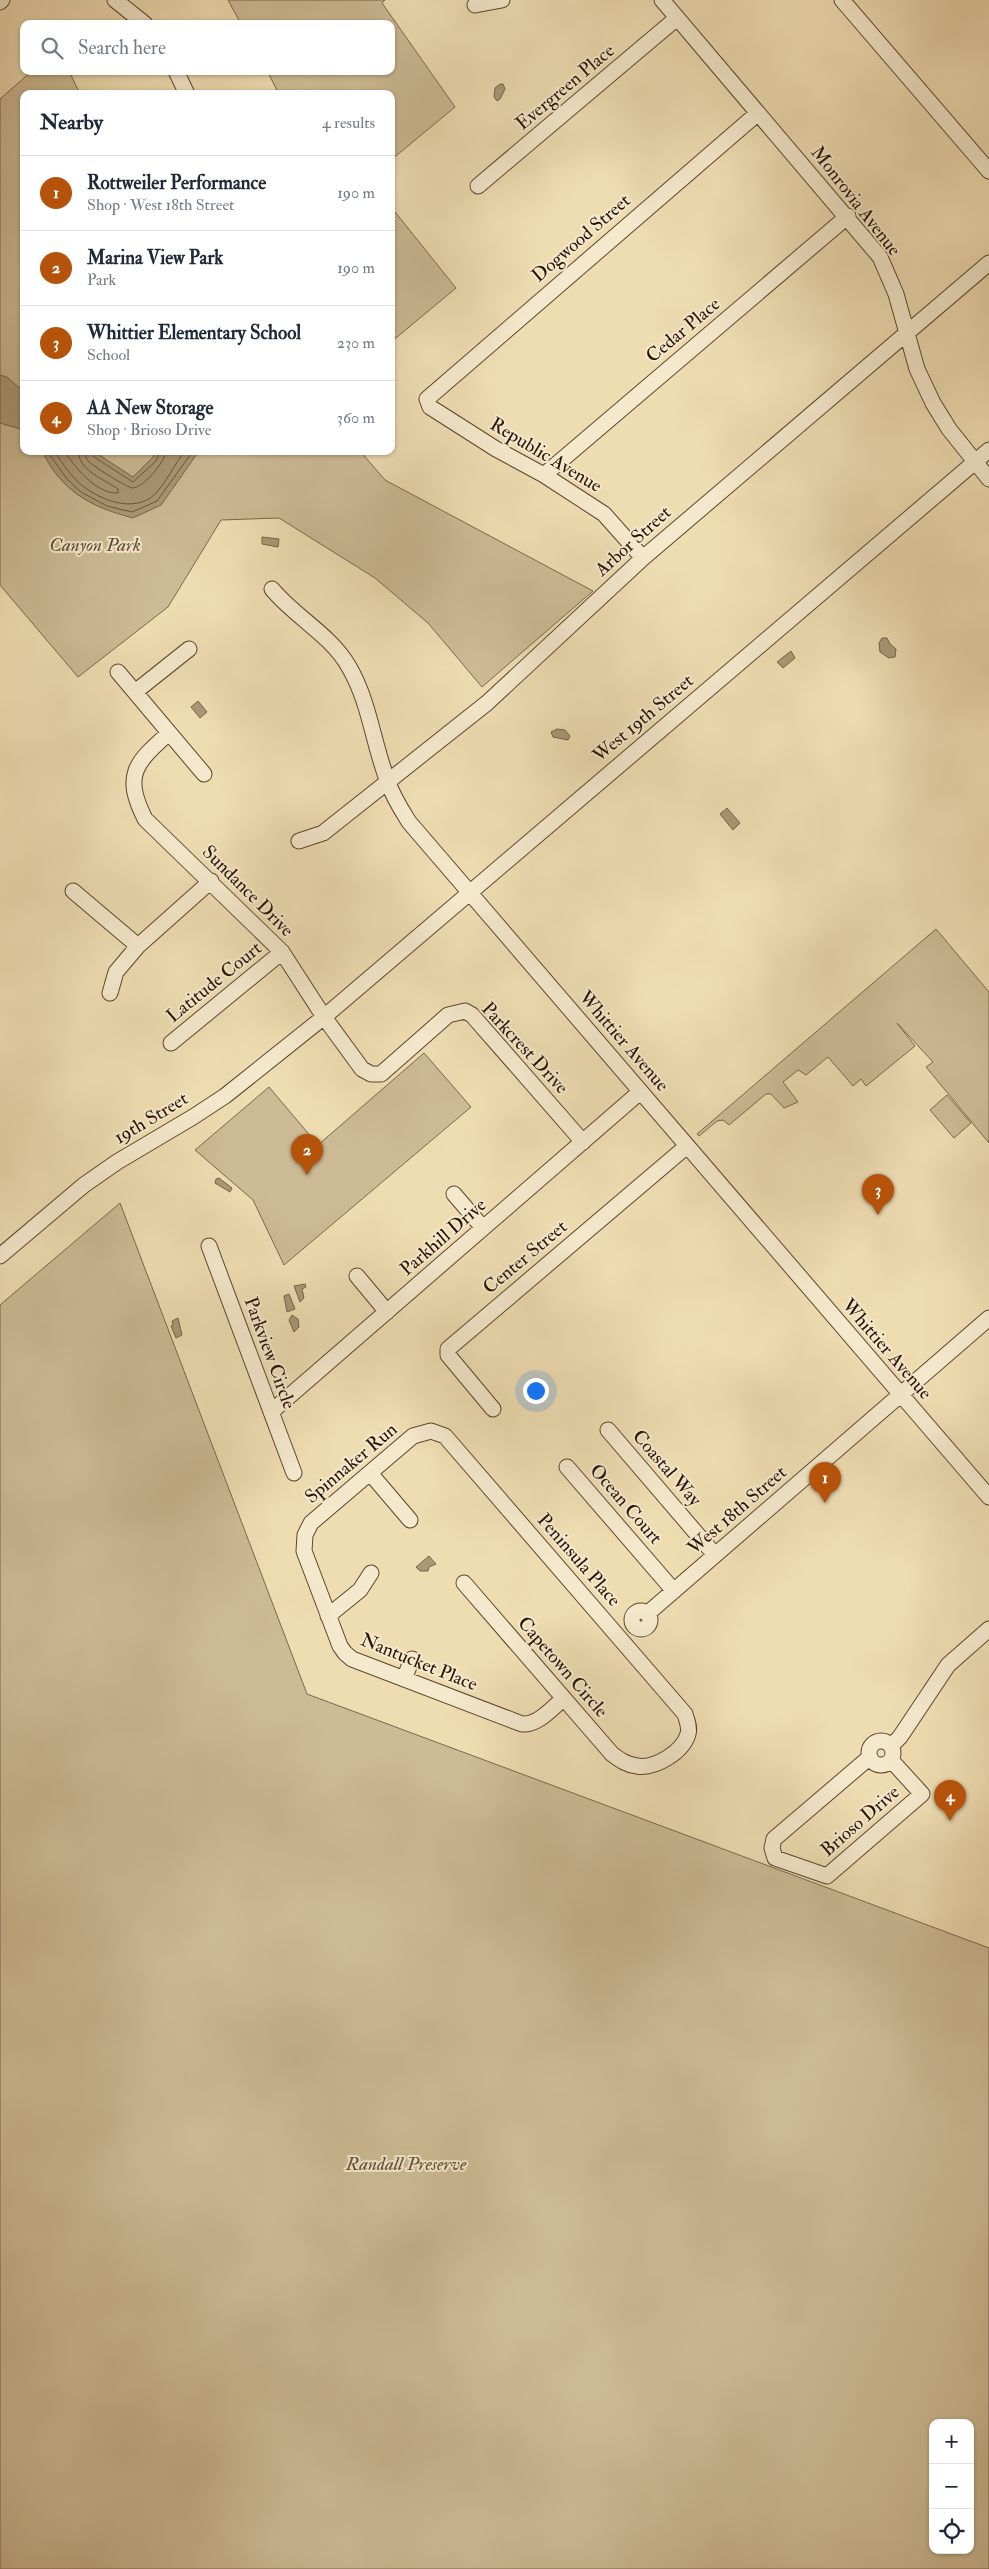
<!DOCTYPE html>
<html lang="en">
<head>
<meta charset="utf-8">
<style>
	body { margin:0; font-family:"IM FELL Double Pica",serif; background:#f6f6f7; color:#1f2937 }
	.controls { position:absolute; right:15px; bottom:15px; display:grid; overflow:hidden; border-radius:10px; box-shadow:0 1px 4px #0004 }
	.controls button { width:45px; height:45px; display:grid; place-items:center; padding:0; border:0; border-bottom:1px solid #e0e1e3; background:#fff; color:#1f2937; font:25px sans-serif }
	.you { position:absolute; left:535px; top:1390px; width:18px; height:18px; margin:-12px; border:4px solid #fff; border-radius:50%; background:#1a73e8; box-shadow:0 0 0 8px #1a73e833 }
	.badge { display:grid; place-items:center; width:32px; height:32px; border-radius:50%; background:#b45309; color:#fff; font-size:16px; font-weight:700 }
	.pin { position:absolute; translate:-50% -41px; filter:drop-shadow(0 1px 2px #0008) }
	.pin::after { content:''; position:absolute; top:26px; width:18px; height:15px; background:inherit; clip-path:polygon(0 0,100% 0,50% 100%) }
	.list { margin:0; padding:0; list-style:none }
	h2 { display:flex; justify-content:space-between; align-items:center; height:65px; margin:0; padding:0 20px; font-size:21px }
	h2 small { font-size:16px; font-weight:400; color:#747a83 }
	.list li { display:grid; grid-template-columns:32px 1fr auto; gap:15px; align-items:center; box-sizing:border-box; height:75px; padding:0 20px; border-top:1px solid #e0e1e3 }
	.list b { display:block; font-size:19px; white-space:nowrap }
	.list p { margin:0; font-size:16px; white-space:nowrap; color:#747a83 }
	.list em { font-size:16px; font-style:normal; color:#747a83 }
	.icon { flex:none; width:28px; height:28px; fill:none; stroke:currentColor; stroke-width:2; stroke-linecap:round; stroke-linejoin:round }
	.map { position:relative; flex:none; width:989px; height:2569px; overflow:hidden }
	.search { position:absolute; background:#fff; box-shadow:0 1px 4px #0004; left:20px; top:20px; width:375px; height:55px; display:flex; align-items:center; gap:12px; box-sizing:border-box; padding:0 18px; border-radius:10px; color:#747a83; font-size:19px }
	.panel { position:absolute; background:#fff; box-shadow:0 1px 4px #0004; left:20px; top:90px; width:375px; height:365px; border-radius:10px }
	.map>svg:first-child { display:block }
</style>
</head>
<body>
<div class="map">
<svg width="989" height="2569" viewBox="0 0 989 2569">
	<rect width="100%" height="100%" fill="#efddb2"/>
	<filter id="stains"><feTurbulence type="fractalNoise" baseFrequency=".004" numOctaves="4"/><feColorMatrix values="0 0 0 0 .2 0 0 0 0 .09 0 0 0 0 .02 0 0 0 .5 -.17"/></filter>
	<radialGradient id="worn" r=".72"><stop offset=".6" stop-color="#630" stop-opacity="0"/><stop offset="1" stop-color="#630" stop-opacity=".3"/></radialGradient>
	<path fill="#cdbb95" stroke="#7a674d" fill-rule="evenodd" d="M228,0H385L382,3L455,107L391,160V94H275L278,92L267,71H391V24H241Z
		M32,71H69L80,94H24V451H360L385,480L593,591L482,687L428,623L375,578L279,518L221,520L168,607L78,677L0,585V99Z
		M391,207L456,288L391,342Z
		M936,929L989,992V1143L926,1067L933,1062L897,1023L915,1046L866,1086L861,1079L853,1086L828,1057L806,1075L798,1070L783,1082L798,1102L784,1108L771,1094H766L729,1125L723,1120L717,1121L699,1136L697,1134Z
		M424,1053L471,1107L284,1265L253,1200L195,1150L269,1087L318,1145Z
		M947,1095L971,1123L954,1138L930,1110Z
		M120,1203L307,1694L989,1948V2569H0V1305ZM933,2423H970V2550H933Z"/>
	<path fill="#ab9877" stroke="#766349" d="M500,84H503L505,89L500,99L497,101L494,97L495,88Z
		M0,375L7,377L24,392V430L0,423Z
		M42,451H93L133,477L153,457L156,451H199L161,505L133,518C91,507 62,492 42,451Z
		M262,537L279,539L278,547L262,544Z
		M882,638H887L890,644L896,649L895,657L889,658L880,652L879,643Z
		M791,651L795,658L783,668L777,662Z
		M198,701L207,712L200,718L191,707Z
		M557,729L565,730L570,736L568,740L553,737L551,732Z
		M727,808L740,823L733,830L720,814Z
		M219,1178L232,1188L230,1192L215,1183L216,1179Z
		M305,1284L306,1287L302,1289L304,1298L300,1302L294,1286Z
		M289,1294L295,1309L287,1312L284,1296Z
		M292,1315L298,1319L299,1327L294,1332L289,1320Z
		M178,1318L182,1335L176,1338L171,1326L173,1325L172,1321Z
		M429,1556L436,1564L429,1567L428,1571H420L416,1567Z"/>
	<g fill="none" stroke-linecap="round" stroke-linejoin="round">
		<path stroke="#69563e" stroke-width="1" d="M47,451L67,479L81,492L107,506L132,512L157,501L193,451
			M54,451C63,464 72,478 84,487C103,501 133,512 153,496C164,487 175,463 185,451
			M64,451C75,467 96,494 118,493V489C104,479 79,471 78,451
			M85,451C85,456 86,459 89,462C95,467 127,488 133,488C144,487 165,462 166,451
			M92,451L94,457L133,482L156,461L160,451"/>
		<defs>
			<path id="minor" d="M115,0L145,24
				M662,0L880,257L896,294L917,369L933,403L949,429L989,479
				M842,0L989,171
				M0,2L2,0
				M475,5L502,0
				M176,71L187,94
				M478,186L677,18
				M544,475L848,216
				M643,558L604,514L544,475L496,449L430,407L427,399L758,113
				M272,589C295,617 331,635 349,667C370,703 373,744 388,782C393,797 401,809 409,822L989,1497
				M118,672L204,774
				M135,692L189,649
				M169,733C135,763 123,775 145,819L282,952L324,1017L362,1069L371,1074H381L448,1015L465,1011L472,1015L583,1142
				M299,841L323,833L487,703L643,558L989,263
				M73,891L138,946
				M110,993L116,972L138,946L211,881
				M171,1043L282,952
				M454,1194L483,1228
				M209,1246L294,1473
				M0,1256L84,1185L117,1162L193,1117L225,1096L324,1017L989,450
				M357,1276L387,1312
				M493,1409L448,1355V1349L687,1146
				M271,1412L640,1092
				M608,1430L715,1555
				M567,1467L674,1591
				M370,1473L410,1520
				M464,1583L612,1754C620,1760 627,1765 637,1766C655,1769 683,1752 688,1734C690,1727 687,1721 685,1714L445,1436L431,1431L413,1436L311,1523L305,1535L304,1551L340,1646L345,1653L352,1659L522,1724C538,1725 551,1709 563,1699
				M632 1620a9 9 0 1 1 18 0a9 9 0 1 1-18 0Z
				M647,1614L989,1318
				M328,1616L360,1590L371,1573
				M404,1679L412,1659
				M869 1753a12 12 0 1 1 24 0a12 12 0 1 1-24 0Z
				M891,1746L900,1737L948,1665L989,1629
				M870,1757L774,1839L772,1848L775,1858L827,1876L922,1794L891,1760"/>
		</defs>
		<use href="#minor" stroke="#594630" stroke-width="17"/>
		<use href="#minor" stroke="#f5e9cd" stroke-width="15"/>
	</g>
	<g text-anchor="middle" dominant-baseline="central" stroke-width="4" stroke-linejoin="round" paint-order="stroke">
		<g font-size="19" fill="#271305" stroke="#f5e9cd">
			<text transform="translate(565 87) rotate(-40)">Evergreen Place</text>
			<text transform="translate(856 201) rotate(52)">Monrovia Avenue</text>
			<text transform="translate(581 238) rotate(-41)">Dogwood Street</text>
			<text transform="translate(683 330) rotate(-40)">Cedar Place</text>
			<text transform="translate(546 455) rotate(31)">Republic Avenue</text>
			<text transform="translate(633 541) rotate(-42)">Arbor Street</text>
			<text transform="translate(643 718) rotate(-40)">West 19th Street</text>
			<text transform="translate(248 891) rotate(45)">Sundance Drive</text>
			<text transform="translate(214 982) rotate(-39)">Latitude Court</text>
			<text transform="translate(624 1041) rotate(49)">Whittier Avenue</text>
			<text transform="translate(525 1048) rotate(47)">Parkcrest Drive</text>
			<text transform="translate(151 1118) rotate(-31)">19th Street</text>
			<text transform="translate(443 1237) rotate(-41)">Parkhill Drive</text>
			<text transform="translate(525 1257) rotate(-40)">Center Street</text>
			<text transform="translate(887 1349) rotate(49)">Whittier Avenue</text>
			<text transform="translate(270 1353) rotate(70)">Parkview Circle</text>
			<text transform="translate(351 1463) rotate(-40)">Spinnaker Run</text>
			<text transform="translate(667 1468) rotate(49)">Coastal Way</text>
			<text transform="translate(626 1504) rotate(49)">Ocean Court</text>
			<text transform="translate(737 1510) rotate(-41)">West 18th Street</text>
			<text transform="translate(579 1560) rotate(49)">Peninsula Place</text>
			<text transform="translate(419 1662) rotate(22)">Nantucket Place</text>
			<text transform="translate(563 1667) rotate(49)">Capetown Circle</text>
			<text transform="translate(860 1821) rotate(-41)">Brioso Drive</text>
		</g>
		<g font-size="19" font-style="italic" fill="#614e37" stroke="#f5e9cd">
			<text x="95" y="545">Canyon Park</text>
			<text x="406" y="2164">Randall Preserve</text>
		</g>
	</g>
	<rect width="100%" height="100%" filter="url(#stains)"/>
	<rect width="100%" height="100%" fill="url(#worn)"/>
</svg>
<div class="controls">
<button>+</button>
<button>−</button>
<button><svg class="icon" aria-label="locate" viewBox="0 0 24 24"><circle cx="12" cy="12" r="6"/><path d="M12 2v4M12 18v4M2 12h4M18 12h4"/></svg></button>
</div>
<div class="you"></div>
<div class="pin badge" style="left:825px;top:1503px">1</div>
<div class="pin badge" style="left:307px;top:1175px">2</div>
<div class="pin badge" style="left:878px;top:1215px">3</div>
<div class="pin badge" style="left:950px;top:1821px">4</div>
<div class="search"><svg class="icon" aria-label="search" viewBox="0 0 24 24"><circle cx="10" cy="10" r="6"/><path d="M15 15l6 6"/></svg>Search here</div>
<section class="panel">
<h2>Nearby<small>4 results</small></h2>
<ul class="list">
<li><span class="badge">1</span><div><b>Rottweiler Performance</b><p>Shop · West 18th Street</p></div><em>190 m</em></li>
<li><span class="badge">2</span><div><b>Marina View Park</b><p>Park</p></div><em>190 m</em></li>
<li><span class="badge">3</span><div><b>Whittier Elementary School</b><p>School</p></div><em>230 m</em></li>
<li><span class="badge">4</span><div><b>AA New Storage</b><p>Shop · Brioso Drive</p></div><em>360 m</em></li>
</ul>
</section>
</div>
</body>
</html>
